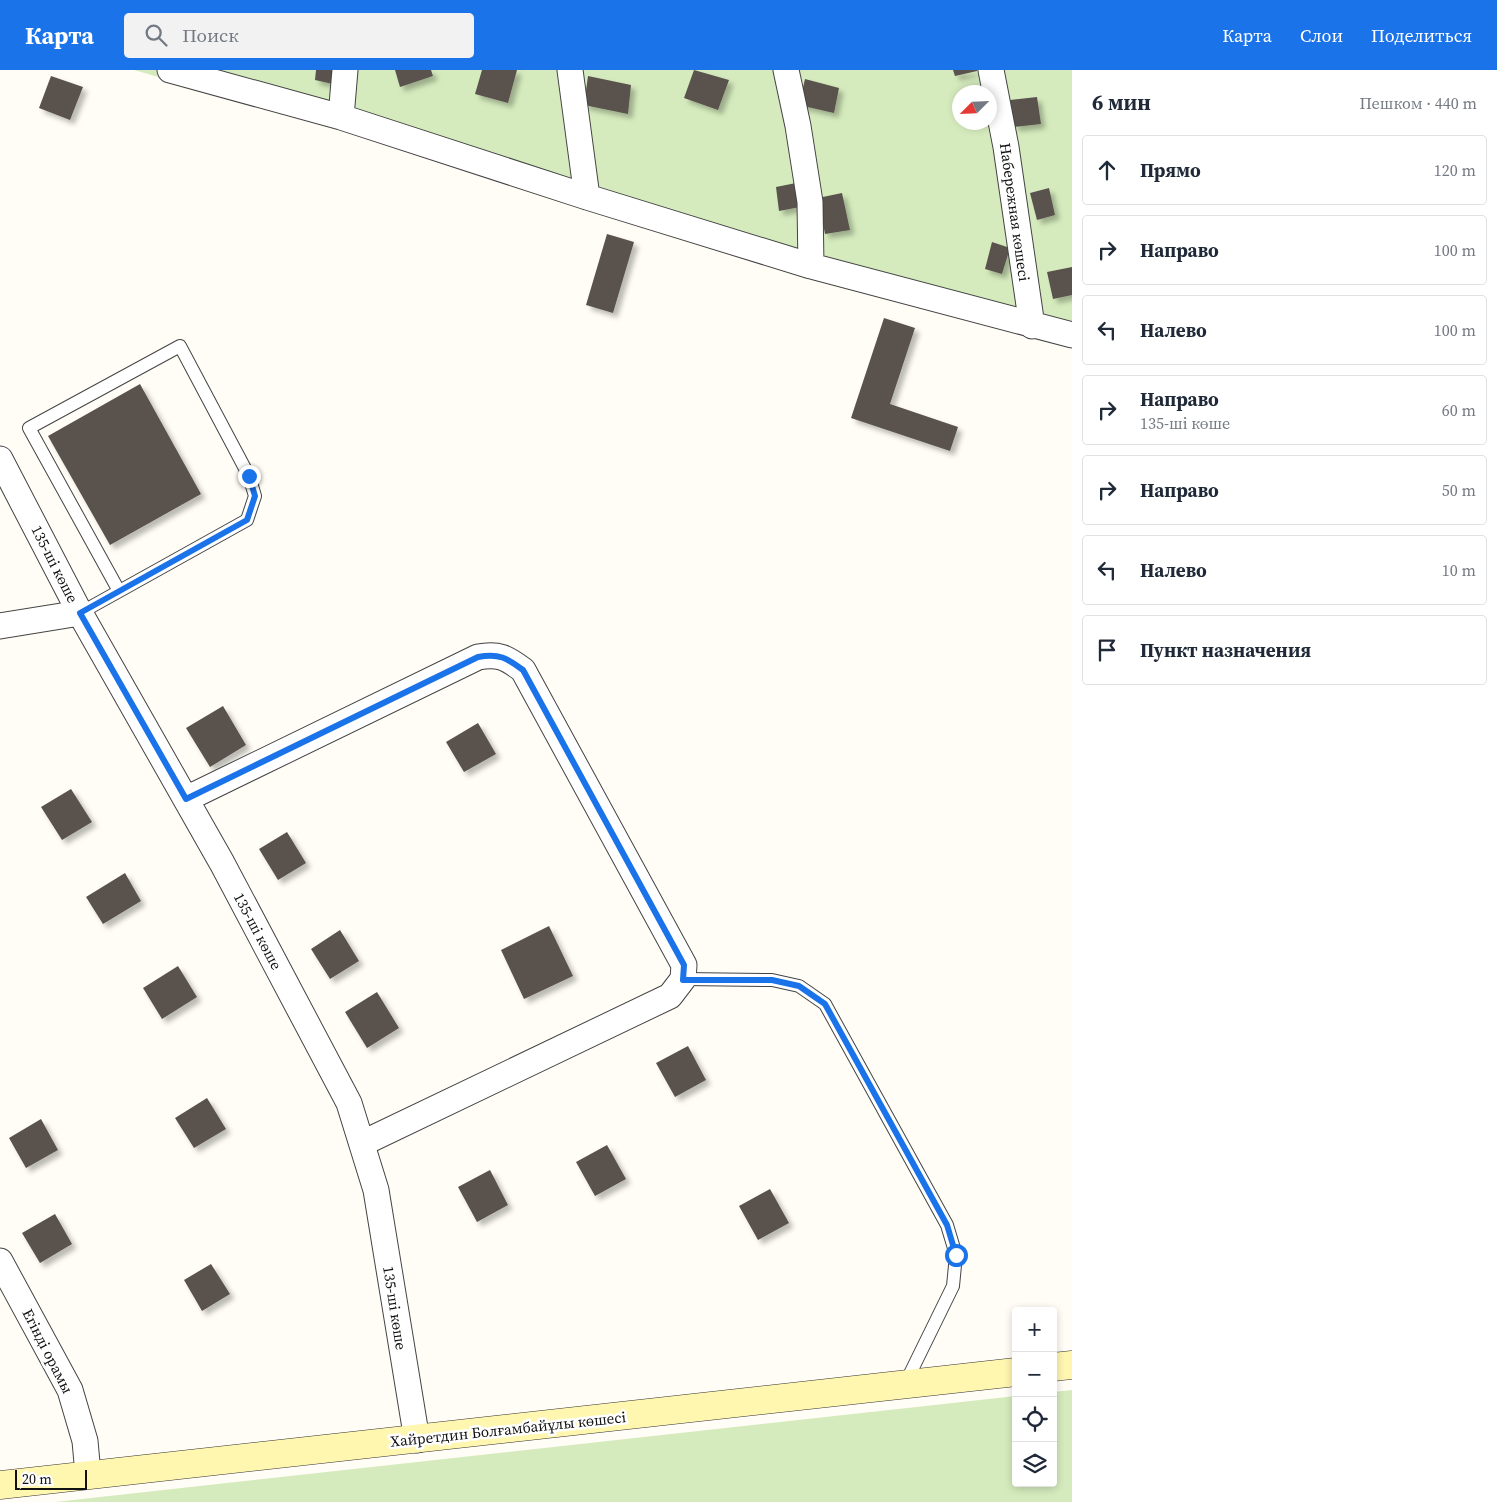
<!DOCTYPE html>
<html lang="ru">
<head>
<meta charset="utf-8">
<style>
	body { margin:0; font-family:"Source Serif 4",serif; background:#f2f2f3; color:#1f2937 }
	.controls { position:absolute; right:15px; bottom:15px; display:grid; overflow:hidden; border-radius:5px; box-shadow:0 2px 8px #0003 }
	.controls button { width:45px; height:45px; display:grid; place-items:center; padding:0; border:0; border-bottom:1px solid #e0e1e3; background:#fff; color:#1f2937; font:25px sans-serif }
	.compass { position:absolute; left:952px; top:15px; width:45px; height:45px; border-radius:50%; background:#fff; box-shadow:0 2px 8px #0003; rotate:246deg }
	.scale { position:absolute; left:15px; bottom:12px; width:72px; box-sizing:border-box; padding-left:5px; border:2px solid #111; border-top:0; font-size:14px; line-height:18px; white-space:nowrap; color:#111; -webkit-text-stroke:4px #fff; paint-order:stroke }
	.stop { position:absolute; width:15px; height:15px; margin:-11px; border:4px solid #1a73e8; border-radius:50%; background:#fff }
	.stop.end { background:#1a73e8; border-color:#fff; box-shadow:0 1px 5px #0008 }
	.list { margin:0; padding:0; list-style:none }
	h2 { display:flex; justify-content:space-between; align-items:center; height:65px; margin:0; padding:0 20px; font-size:21px }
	h2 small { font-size:16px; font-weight:400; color:#747a83 }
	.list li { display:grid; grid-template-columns:32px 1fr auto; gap:15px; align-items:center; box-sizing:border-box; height:70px; margin:0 10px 10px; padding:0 10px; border:1px solid #e0e1e3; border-radius:5px }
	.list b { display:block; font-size:19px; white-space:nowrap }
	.list p { margin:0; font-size:16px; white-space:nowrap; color:#747a83 }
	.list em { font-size:16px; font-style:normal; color:#747a83 }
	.icon { flex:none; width:28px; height:28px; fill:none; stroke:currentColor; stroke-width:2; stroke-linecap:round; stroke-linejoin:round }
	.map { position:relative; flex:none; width:1072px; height:1432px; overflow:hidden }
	header { display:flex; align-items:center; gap:30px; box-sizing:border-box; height:70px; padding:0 25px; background:#1a73e8; color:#fff }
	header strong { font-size:24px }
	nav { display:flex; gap:28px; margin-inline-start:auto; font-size:18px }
	.search { width:350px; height:45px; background:#f2f2f3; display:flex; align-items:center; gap:12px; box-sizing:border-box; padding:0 18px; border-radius:5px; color:#747a83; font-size:19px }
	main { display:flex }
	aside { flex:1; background:#fff }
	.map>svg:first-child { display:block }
</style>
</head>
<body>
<header>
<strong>Карта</strong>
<div class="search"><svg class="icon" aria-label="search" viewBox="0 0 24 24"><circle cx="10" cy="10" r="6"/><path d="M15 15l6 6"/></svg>Поиск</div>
<nav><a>Карта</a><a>Слои</a><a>Поделиться</a></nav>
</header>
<main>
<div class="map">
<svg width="1072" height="1432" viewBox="0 0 1072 1432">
	<defs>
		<filter id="shadow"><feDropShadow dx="4.5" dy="4.5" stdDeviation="2.5" flood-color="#0004"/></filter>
	</defs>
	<rect width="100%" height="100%" fill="#fffdf5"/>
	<path fill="#d5ebbd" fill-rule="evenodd" d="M134,0H1072V256L487,101ZM959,22H989V52H959Z
		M1072,1320V1432H55L1016,1326V1413H1053V1322Z"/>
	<path fill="#5a524d" filter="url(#shadow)" d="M316,0H335L333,14L315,10Z
		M395,0H431L433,6L400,17Z
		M482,0H517L508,33L475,24Z
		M694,0L729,10L718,40L684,28Z
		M953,0H977V1L955,6Z
		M51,6L83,17L70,50L39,38Z
		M588,6L631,15L628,44L584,35Z
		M805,9L839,18L834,43L799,35Z
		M1037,27L1041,54L1014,57L1010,30Z
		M796,113L800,137L779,141L776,117Z
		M1049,118L1055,145L1037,150L1030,123Z
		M842,123L850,160L825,164L818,128Z
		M607,164L634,172L613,243L586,235Z
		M992,172L1010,178L1002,204L985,199Z
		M1072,197V225L1053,229L1047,202Z
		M884,248L915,258L890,334L958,357L950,381L851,348Z
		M140,314L201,424L110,475L48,366Z
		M223,636L246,675L210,697L186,658Z
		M478,653L496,684L464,702L446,672Z
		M71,719L92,752L62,770L41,737Z
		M287,762L306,793L278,810L259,779Z
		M125,803L141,831L103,854L86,827Z
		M549,856L573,906L524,929L501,880Z
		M340,860L359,891L330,909L311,879Z
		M178,896L197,927L162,949L143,918Z
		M377,922L399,958L367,978L345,942Z
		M688,976L706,1010L675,1027L656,993Z
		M207,1028L226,1059L194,1078L175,1048Z
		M41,1049L58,1080L26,1098L9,1068Z
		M607,1075L626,1109L595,1126L576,1092Z
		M490,1100L508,1135L477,1152L458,1117Z
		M770,1119L789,1153L758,1170L739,1136Z
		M55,1144L72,1174L40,1193L22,1163Z
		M211,1194L230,1224L202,1241L184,1210Z"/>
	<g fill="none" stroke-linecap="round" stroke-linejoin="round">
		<defs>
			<path id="lane" d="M80,543L247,450L255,426L249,406L180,276L29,358L119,521
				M683,909L772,910L799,916L825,934L947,1155L956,1185L953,1216L905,1314"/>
			<path id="street" d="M170,0L341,47L587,127L811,196L1072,265
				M570,0L587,127
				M786,0L798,56L810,132L811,196
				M991,0L1006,77L1032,256
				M341,47L345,0
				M0,389L80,543L222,793L349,1033L376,1120L417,1370
				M0,556L80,543
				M186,729L478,587C499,583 507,588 523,600L684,895L683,909L670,926L363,1073
				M0,1191L70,1320L85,1371L88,1404"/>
			<path id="secondary" d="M1053,1297L1072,1295
				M0,1415L1016,1302"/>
		</defs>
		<use href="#lane" stroke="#444" stroke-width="14"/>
		<use href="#street" stroke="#444" stroke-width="27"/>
		<use href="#secondary" stroke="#333" stroke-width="29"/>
		<use href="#lane" stroke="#fff" stroke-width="12"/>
		<use href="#street" stroke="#fff" stroke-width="25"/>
		<use href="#secondary" stroke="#fff6b0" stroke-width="28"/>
	</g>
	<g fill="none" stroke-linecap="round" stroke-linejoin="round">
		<path stroke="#1a73e8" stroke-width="6" d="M249,406L255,426L247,450L80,543L186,729L478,587C499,583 507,588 523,600L684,895L683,910H772L799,916L825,934L947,1155L956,1185"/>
	</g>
	<g text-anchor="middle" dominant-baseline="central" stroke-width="5" stroke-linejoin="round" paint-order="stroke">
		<g font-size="15" fill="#111" stroke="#fff">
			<text transform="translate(1015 142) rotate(82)">Набережная көшесі</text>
			<text transform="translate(55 494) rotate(63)">135-ші көше</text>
			<text transform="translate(258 861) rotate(62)">135-ші көше</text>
			<text transform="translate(395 1238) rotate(81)">135-ші көше</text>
			<text transform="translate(48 1281) rotate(63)">Егінді орамы</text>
			<text transform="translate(508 1359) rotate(-6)">Хайретдин Болғамбайұлы көшесі</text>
		</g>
	</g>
</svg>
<div class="controls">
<button>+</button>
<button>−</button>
<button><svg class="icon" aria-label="locate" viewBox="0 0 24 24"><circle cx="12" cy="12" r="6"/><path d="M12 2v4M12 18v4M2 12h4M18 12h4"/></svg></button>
<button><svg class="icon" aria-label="layers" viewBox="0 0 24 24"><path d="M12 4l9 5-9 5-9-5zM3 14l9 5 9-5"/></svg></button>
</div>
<svg class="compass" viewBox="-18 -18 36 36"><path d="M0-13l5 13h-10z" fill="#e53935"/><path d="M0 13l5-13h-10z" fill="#747a83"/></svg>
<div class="scale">20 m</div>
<div class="stop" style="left:956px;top:1185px"></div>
<div class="stop end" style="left:249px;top:406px"></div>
</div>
<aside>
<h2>6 мин<small>Пешком · 440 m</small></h2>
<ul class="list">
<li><svg class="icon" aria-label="ahead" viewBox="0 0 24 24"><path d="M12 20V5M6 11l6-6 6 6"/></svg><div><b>Прямо</b></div><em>120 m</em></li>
<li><svg class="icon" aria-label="right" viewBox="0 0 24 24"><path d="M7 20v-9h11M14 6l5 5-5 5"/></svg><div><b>Направо</b></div><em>100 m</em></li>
<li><svg class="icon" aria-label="left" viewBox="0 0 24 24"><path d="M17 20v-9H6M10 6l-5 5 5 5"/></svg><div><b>Налево</b></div><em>100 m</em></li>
<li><svg class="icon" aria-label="right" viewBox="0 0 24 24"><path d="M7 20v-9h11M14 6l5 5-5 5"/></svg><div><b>Направо</b><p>135-ші көше</p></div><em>60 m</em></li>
<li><svg class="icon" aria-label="right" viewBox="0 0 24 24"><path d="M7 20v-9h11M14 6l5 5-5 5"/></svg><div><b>Направо</b></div><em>50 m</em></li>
<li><svg class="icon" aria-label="left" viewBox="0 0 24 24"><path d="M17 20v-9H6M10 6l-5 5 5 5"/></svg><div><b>Налево</b></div><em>10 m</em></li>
<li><svg class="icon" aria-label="arrive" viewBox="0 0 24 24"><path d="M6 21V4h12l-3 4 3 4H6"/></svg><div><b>Пункт назначения</b></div></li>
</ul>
</aside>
</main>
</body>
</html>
